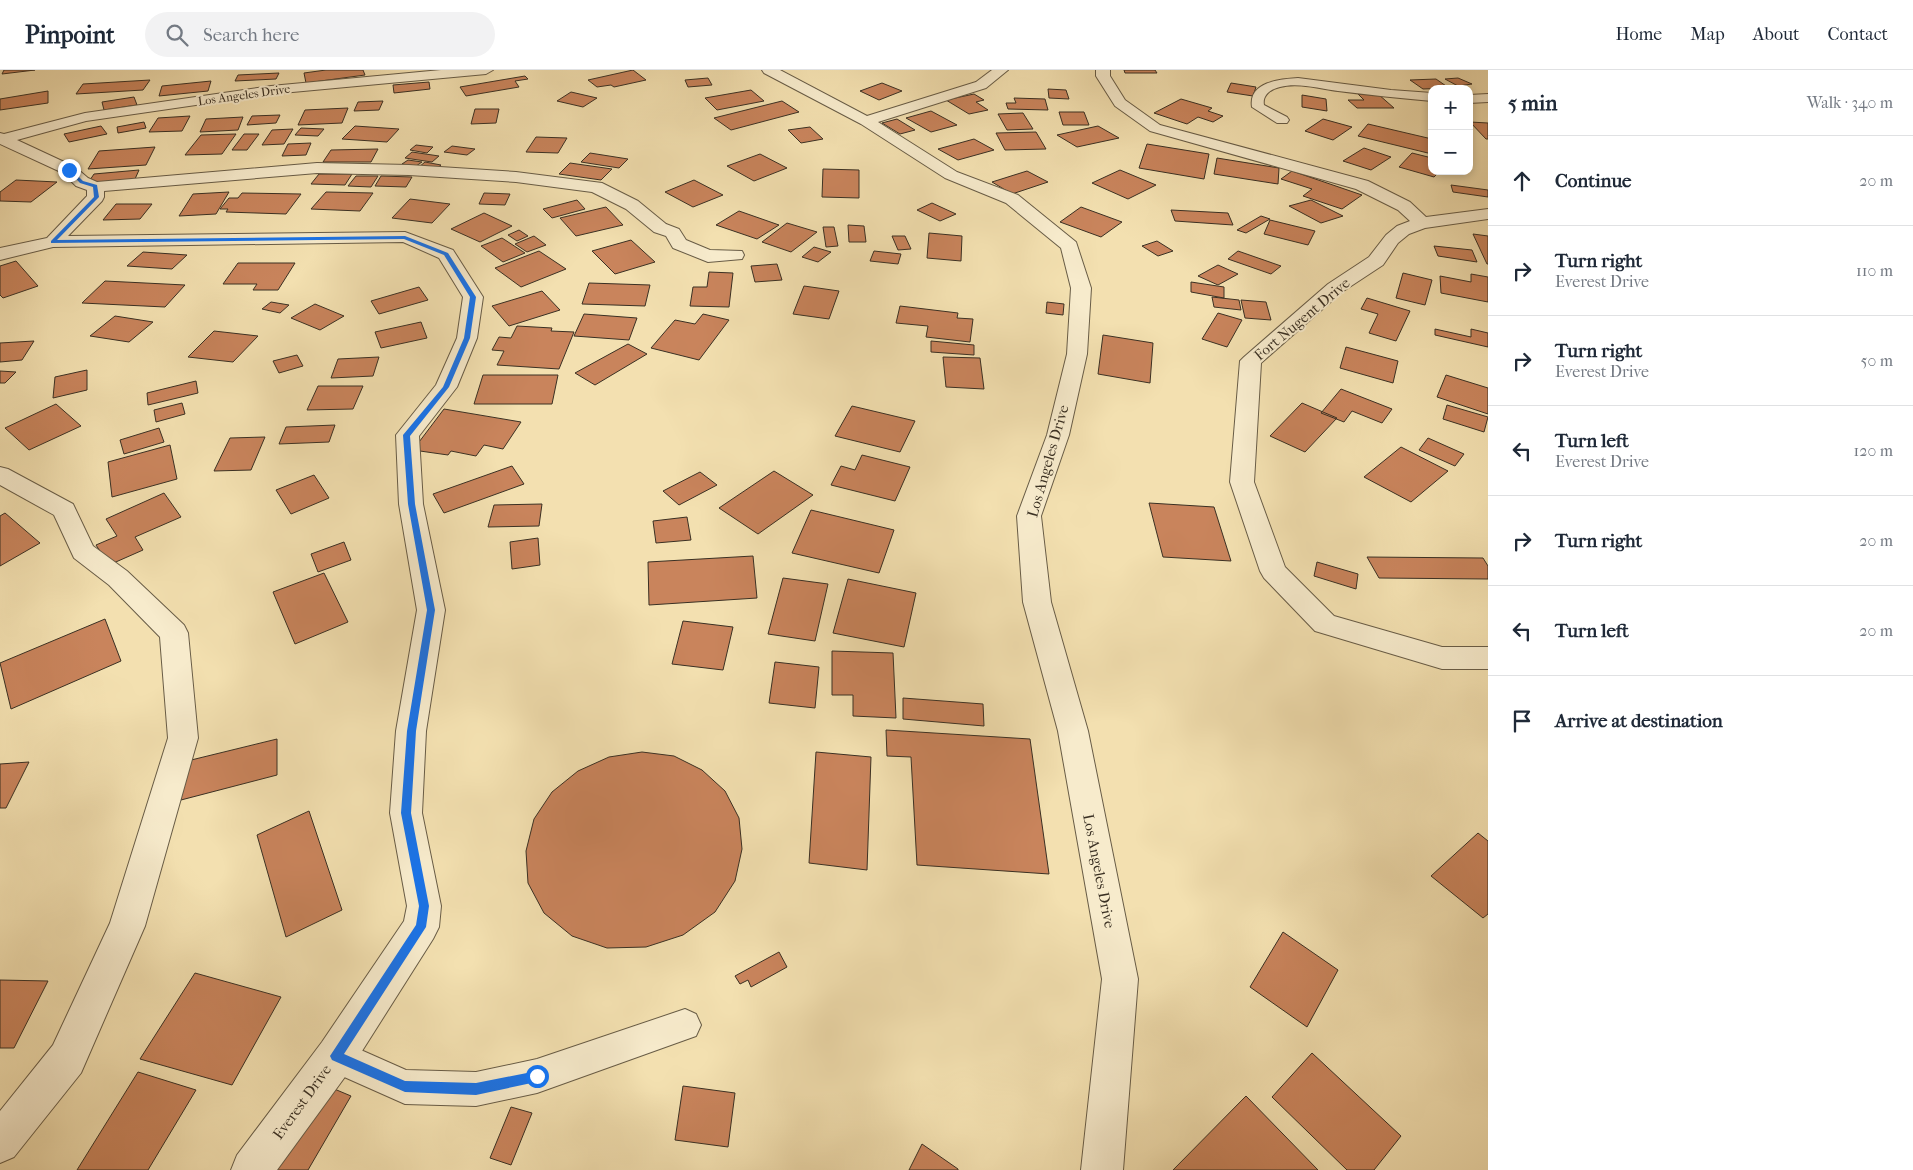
<!DOCTYPE html>
<html lang="en">
<head>
<meta charset="utf-8">
<style>
	body { margin:0; font-family:"IM FELL French Canon",serif; background:#f2f2f3; color:#1f2937 }
	.controls { position:absolute; right:15px; top:15px; display:grid; overflow:hidden; border-radius:10px; box-shadow:0 2px 8px #0003 }
	.controls button { width:45px; height:45px; display:grid; place-items:center; padding:0; border:0; border-bottom:1px solid #e0e1e3; background:#fff; color:#1f2937; font:25px sans-serif }
	.stop { position:absolute; width:15px; height:15px; margin:-11px; border:4px solid #1a73e8; border-radius:50%; background:#fff }
	.stop.end { background:#1a73e8; border-color:#fff; box-shadow:0 1px 5px #0008 }
	.list { margin:0; padding:0; list-style:none }
	h2 { display:flex; justify-content:space-between; align-items:center; height:65px; margin:0; padding:0 20px; font-size:21px }
	h2 small { font-size:16px; font-weight:400; color:#747a83 }
	.list li { display:grid; grid-template-columns:32px 1fr auto; gap:15px; align-items:center; box-sizing:border-box; height:90px; padding:0 20px; border-top:1px solid #e0e1e3 }
	.list b { display:block; font-size:19px; white-space:nowrap }
	.list p { margin:0; font-size:16px; white-space:nowrap; color:#747a83 }
	.list em { font-size:16px; font-style:normal; color:#747a83 }
	.icon { flex:none; width:28px; height:28px; fill:none; stroke:currentColor; stroke-width:2; stroke-linecap:round; stroke-linejoin:round }
	.map { position:relative; flex:none; width:1488px; height:1100px; overflow:hidden }
	header { display:flex; align-items:center; gap:30px; box-sizing:border-box; height:70px; padding:0 25px; background:#fff; border-bottom:1px solid #e0e1e3 }
	header strong { font-size:24px }
	nav { display:flex; gap:28px; margin-inline-start:auto; font-size:18px }
	.search { width:350px; height:45px; background:#f2f2f3; display:flex; align-items:center; gap:12px; box-sizing:border-box; padding:0 18px; border-radius:28px; color:#747a83; font-size:19px }
	main { display:flex }
	aside { flex:1; background:#fff }
	.map>svg:first-child { display:block }
</style>
</head>
<body>
<header>
<strong>Pinpoint</strong>
<div class="search"><svg class="icon" aria-label="search" viewBox="0 0 24 24"><circle cx="10" cy="10" r="6"/><path d="M15 15l6 6"/></svg>Search here</div>
<nav><a>Home</a><a>Map</a><a>About</a><a>Contact</a></nav>
</header>
<main>
<div class="map">
<svg width="1488" height="1100" viewBox="0 0 1488 1100">
	<rect width="100%" height="100%" fill="#f3e0b0"/>
	<filter id="stains"><feTurbulence type="fractalNoise" baseFrequency=".004" numOctaves="4"/><feColorMatrix values="0 0 0 0 .2 0 0 0 0 .09 0 0 0 0 .02 0 0 0 .5 -.17"/></filter>
	<radialGradient id="worn" r=".72"><stop offset=".6" stop-color="#630" stop-opacity="0"/><stop offset="1" stop-color="#630" stop-opacity=".3"/></radialGradient>
	<path fill="#c9845c" stroke="#3a3023" d="M4,0H35L2,4Z
		M326,0H363L365,5L306,13L304,3Z
		M633,0L646,10L614,17L611,15L597,17L588,10Z
		M1124,0H1155L1157,3H1125Z
		M279,3L276,9L235,11L238,5Z
		M525,6L528,9L515,11L519,17L466,26L460,17Z
		M708,8L712,15L688,17L685,10Z
		M1458,8L1472,14L1458,16L1445,9Z
		M1436,9L1449,18L1423,19L1410,10Z
		M150,10L143,20L76,24L83,14Z
		M211,11L208,21L159,26L162,16Z
		M429,12L430,19L394,23L393,15Z
		M882,13L902,21L879,30L860,21Z
		M1231,13L1256,17L1253,26L1227,22Z
		M1048,19L1066,20L1069,29L1049,28Z
		M751,20L764,31L717,40L705,28Z
		M48,21V33L0,40V29Z
		M571,22L597,28L583,37L557,31Z
		M974,24L984,30L976,32L988,40L969,44L946,30Z
		M1358,24H1378L1394,38H1357L1348,30H1364Z
		M1302,25L1326,29L1327,41L1302,37Z
		M134,27L137,35L104,40L102,32Z
		M1014,28L1045,29L1048,40L1008,39L1006,33H1016Z
		M1181,29L1212,38L1208,41L1223,46L1213,52L1198,47L1187,54L1154,43Z
		M383,31L379,40L354,41L358,32Z
		M782,31L799,42L731,60L714,48Z
		M348,38L342,53L298,55L305,40Z
		M475,39H499L496,53L471,54Z
		M931,41L957,55L931,62L906,48Z
		M1059,42H1084L1089,55H1063Z
		M1023,43L1033,59L1007,60L998,44Z
		M280,45L276,53L247,55L252,46Z
		M190,46L182,61L149,62L158,48Z
		M243,47L238,60L200,62L206,49Z
		M897,49L915,60L900,64L882,53Z
		M1323,49L1352,57L1333,70L1305,61Z
		M144,52L146,58L118,63L117,57Z
		M1470,52L1488,53V69H1486Z
		M1368,54L1432,69V84L1358,66Z
		M101,56L107,64L69,72L64,64Z
		M355,56L399,59L387,72L342,69Z
		M1098,56L1119,68L1077,77L1057,65Z
		M810,57L823,69L801,73L788,60Z
		M301,58L324,59L318,66L295,65Z
		M293,59L284,74L262,75L272,60Z
		M1036,62L1046,79L1005,80L996,63Z
		M236,64L222,84L185,85L201,65Z
		M244,64H259L247,80H232Z
		M536,67L567,68L558,83L526,82Z
		M974,69L994,80L958,90L938,79Z
		M311,73L306,85L282,86L288,74Z
		M1147,74L1209,84L1204,109L1139,98Z
		M416,75L433,77L427,83L410,80Z
		M452,76L475,79L467,85L444,82Z
		M155,77L146,95L88,99L99,81Z
		M1364,78L1391,87L1371,100L1343,91Z
		M378,79L371,92H323L331,80Z
		M412,82L439,86L432,92L405,88Z
		M590,83L628,89L619,98L581,92Z
		M1412,83L1432,88V101H1440L1434,107L1399,97Z
		M760,84L787,98L754,111L727,96Z
		M1217,88L1279,98L1278,114L1214,104Z
		M408,90L422,92L416,96L402,94Z
		M425,92L441,95L435,100L419,97Z
		M570,93L612,99L601,110L559,104Z
		M823,99L859,100V128L822,127Z
		M139,100L135,109L88,113L94,104Z
		M1120,100L1156,115L1128,129L1092,113Z
		M1027,101L1048,112L1012,124L992,112Z
		M1292,101L1362,125L1342,139L1303,126L1312,119L1281,109Z
		M319,104H352L345,115L311,114Z
		M356,106H378L371,117L348,116Z
		M381,106L412,107L406,117L375,116Z
		M16,110L57,112L31,132L0,131V122Z
		M694,110L723,125L693,137L665,122Z
		M1451,115L1488,120V127L1453,122Z
		M229,122L216,144L179,146L193,124Z
		M326,122L373,123L360,141L311,139Z
		M242,123L301,124L286,144L226,142L228,139H220L229,128H238Z
		M484,123L510,124L505,135L479,134Z
		M410,129L450,134L432,153L392,148Z
		M577,130L585,139L552,148L543,139Z
		M1311,130L1343,146L1321,153L1289,136Z
		M932,133L956,144L940,151L917,140Z
		M116,134H152L140,149L103,150Z
		M606,137L623,155L576,166L560,148Z
		M1081,137L1122,152L1101,167L1060,152Z
		M1171,140L1228,143L1233,155L1175,151Z
		M739,141L779,155L757,169L716,155Z
		M484,143L512,156L480,172L451,159Z
		M1261,146L1270,149L1246,163L1237,160Z
		M1270,150L1315,161L1308,175L1264,164Z
		M787,153L817,162L791,182L762,172Z
		M848,155L864,156L866,172H849Z
		M823,157H834L838,176L826,177Z
		M519,160L528,166L517,171L508,165Z
		M929,163L962,166L961,191L927,188Z
		M1473,164L1488,166V194H1487Z
		M534,166L546,175L527,182L515,174Z
		M892,166H905L911,179L898,180Z
		M502,168L525,183L503,192L481,176Z
		M631,170L655,192L615,204L592,181Z
		M1157,171L1173,181L1158,186L1142,176Z
		M1434,176L1472,180L1477,192L1438,186Z
		M814,177L831,182L818,192L802,187Z
		M539,181L566,199L521,217L495,198Z
		M874,181L901,184L898,194L870,191Z
		M1238,181L1281,196L1271,204L1228,189Z
		M143,182L187,185L172,199L127,196Z
		M16,191L38,216L3,228L0,225V196Z
		M238,193H295L278,220H253L257,214H223Z
		M777,194L782,210L755,212L751,196Z
		M1218,195L1238,204L1218,215L1198,206Z
		M709,202L733,203L729,237L690,236L693,217H707Z
		M1403,203L1432,210L1425,235L1396,228Z
		M1471,204L1488,207V232L1441,223L1440,206L1471,212Z
		M105,211L185,215L165,237L82,233Z
		M1191,212L1224,217V228L1191,222Z
		M589,213L650,215L645,236L582,234Z
		M804,216L839,221L829,249L793,244Z
		M419,217L428,230L379,244L371,231Z
		M542,221L560,240L509,256L492,236Z
		M1212,227L1239,230L1241,240L1214,237Z
		M1367,228L1410,241L1396,271L1369,263L1378,244L1361,239Z
		M1241,230L1266,232L1271,250L1245,248Z
		M271,232L289,235L280,243L262,239Z
		M1047,232L1064,234L1063,245L1046,243Z
		M315,234L344,246L320,260L291,248Z
		M900,236L958,243L957,248L973,249L970,272L926,267L928,256L896,253Z
		M1218,243L1242,250L1227,277L1202,269Z
		M584,244L637,248L629,270L574,266Z
		M703,244L729,250L699,290L651,278L675,250L695,254Z
		M115,246L153,252L129,272L90,266Z
		M421,252L427,268L381,278L375,262Z
		M517,256L552,258L551,261L574,262L559,299L497,295L504,281L492,280L499,267L511,268Z
		M1435,259L1471,267V259L1488,263V277L1435,265Z
		M214,261L258,266L233,292L188,287Z
		M1103,265L1153,273L1150,313L1098,304Z
		M34,271L22,290L0,292V273Z
		M931,271L974,275V285L931,282Z
		M628,274L647,284L595,315L575,303Z
		M1346,277L1398,291L1393,313L1340,298Z
		M297,285L303,296L279,303L273,291Z
		M379,287L373,306L331,308L338,289Z
		M943,287L980,288L984,319L946,317Z
		M87,300V320L53,328L55,307Z
		M0,301L16,302L5,313H0Z
		M483,305H558L552,334H474Z
		M1446,305L1488,318V344L1437,327Z
		M196,311L198,323L148,335L147,323Z
		M318,316H363L353,339L307,340Z
		M1341,319L1392,339L1382,353L1352,341L1344,352L1321,343Z
		M182,333L185,344L156,352L154,340Z
		M1302,333L1337,348L1305,382L1270,366Z
		M56,334L81,356L29,380L5,358Z
		M1447,335L1488,347L1484,362L1443,349Z
		M852,336L915,351L900,382L835,366Z
		M444,339L521,352L503,379L484,375L476,386L451,381L448,385L413,380Z
		M335,355L329,372L279,374L286,357Z
		M159,358L164,372L124,384L120,370Z
		M265,367L251,400L214,401L230,368Z
		M1428,368L1464,384L1455,396L1419,380Z
		M170,375L177,409L112,427L108,392Z
		M1401,377L1448,401L1411,432L1364,407Z
		M862,385L910,397L895,431L831,415L841,396L855,400Z
		M512,396L524,414L444,443L433,424Z
		M774,401L813,425L758,464L719,438Z
		M700,402L717,415L679,435L663,421Z
		M314,405L329,428L291,444L276,420Z
		M164,423L181,447L135,467L143,480L109,495L96,475L117,466L106,449Z
		M1149,433L1214,437L1231,491L1163,487Z
		M542,434L539,456L488,457L494,435Z
		M811,440L894,460L879,503L792,483Z
		M5,443L40,473L0,496V446Z
		M687,447L691,470L656,473L653,451Z
		M538,468L540,495L512,499L510,472Z
		M344,472L351,490L318,502L311,484Z
		M753,486L757,528L649,535L648,492Z
		M1367,487L1483,488L1488,496V509L1379,508Z
		M1317,492L1358,504L1356,519L1314,506Z
		M324,503L348,552L295,574L273,522Z
		M783,508L828,514L815,571L768,564Z
		M848,509L916,523L904,577L833,563Z
		M105,549L121,591L11,639L0,593Z
		M683,551L733,557L723,600L672,594Z
		M832,581L893,583L896,648L853,646V625H832Z
		M775,592L819,597L815,638L769,633Z
		M903,628L983,634L984,656L903,649Z
		M886,660L1030,669L1049,804L917,795L911,687L887,686Z
		M277,669V705L181,730L183,692Z
		M642,682L674,686L702,700L725,721L739,748L742,779L735,811L715,842L683,865L646,877L607,878L572,866L544,843L528,813L526,781L534,749L552,722L578,701L609,687Z
		M816,682L871,687L867,800L809,793Z
		M29,692L6,738H0V694Z
		M309,741L342,840L286,867L257,765Z
		M1478,763L1488,771V844L1483,848L1431,806Z
		M1283,862L1338,900L1307,957L1250,917Z
		M779,882L787,897L751,917L748,910L740,914L735,906Z
		M195,903L281,927L232,1015L140,989Z
		M0,910L48,911L14,978H0Z
		M1312,983L1401,1066L1374,1100H1347L1272,1027Z
		M138,1002L196,1020L148,1100H77Z
		M320,1013L351,1026L308,1100H267Z
		M683,1016L735,1023L728,1077L675,1070Z
		M1246,1026L1318,1100H1173Z
		M511,1037L532,1043L511,1095L490,1088Z
		M922,1074L958,1099V1100H909Z"/>
	<g fill="none" stroke-linecap="round" stroke-linejoin="round">
		<defs>
			<path id="service" d="M1298,8L1391,20L1432,23V31C1400,28 1370,25 1338,21C1321,19 1298,12 1280,17C1271,19 1262,25 1264,35L1287,47L1289,50L1287,53H1277L1252,37C1248,12 1280,9 1298,8Z
				M1488,24V32L1469,33V25Z
				M685,939L696,944L701,955L696,966L537,1023L476,1036L405,1034L324,998L319,986L324,974L336,969L406,1000L476,1002L537,989Z"/>
			<path id="minor" d="M441,0H493L486,4L271,24L86,51L17,70L75,97L88,108L97,112L317,93L409,95L516,102L602,113L638,131L666,154L679,159L686,170L710,180L742,181L744,185L742,189L708,192L673,178L666,166L654,162L626,139L592,122L516,112L409,105L317,103L104,121V127L102,131L68,166L405,162L453,180L483,227L477,268L457,317L419,366L423,434L445,540L426,661L422,743L441,836L439,857L433,869L350,1000L277,1100H231L237,1085L322,972L404,851L407,836L390,743L396,661L417,540L399,434L396,365L436,315L457,268L463,227L439,188L403,172L53,177L0,190V178L47,168L87,126V120L76,116L63,103L0,74V63L4,64L85,43L271,16Z
				M762,0H780L867,46L976,12L992,0H1008L986,18L878,52L957,102L1018,125L1076,172L1091,218L1087,284L1069,365L1041,446L1051,532L1088,661L1138,909L1123,1100H1081L1102,909L1058,661L1023,532L1017,446L1047,365L1067,284L1071,218L1061,178L1006,133L945,108L861,54L764,3Z
				M1096,0H1110V6L1125,30L1160,55L1368,111L1410,132L1426,147L1488,139V149L1425,158L1409,164L1398,173L1383,195L1342,222L1261,293L1254,412L1285,497L1334,546L1442,577H1488V599H1442L1315,561L1264,508L1260,501L1230,412L1240,291L1244,287L1328,214L1369,187L1386,165L1397,156L1410,151L1398,140L1356,119L1150,61L1115,36L1096,6Z
				M0,397L8,399L73,434L93,476L127,501L184,555L188,563L198,668L145,856L81,1003L14,1087L0,1093V1041L53,975L110,853L168,668L160,567L109,515L74,488L54,445L0,415Z"/>
		</defs>
		<use href="#service" stroke="#685c46" stroke-width="2"/>
		<use href="#minor" stroke="#685c46" stroke-width="2"/>
		<use href="#service" fill="#f7ebcc" fill-rule="evenodd"/>
		<use href="#minor" fill="#f7ebcc" fill-rule="evenodd"/>
	</g>
	<path fill="#1a73e8" d="M67,99H71L83,111L97,115L99,127L57,170L405,166L448,183L476,227L470,268L449,317L410,366L415,434L435,540L416,661L411,743L429,836L426,857L344,984L405,1011L476,1013L537,1001L541,1002L542,1006L541,1011L476,1025L405,1022L332,990L330,986L416,855L419,836L401,743L407,661L427,540L408,434L403,365L443,317L464,268L470,227L444,185L404,169L51,173V171L94,127L93,117L80,113Z"/>
	<g text-anchor="middle" dominant-baseline="central" stroke-width="4" stroke-linejoin="round" paint-order="stroke">
		<g font-size="12" fill="#3a3023" stroke="#f7ebcc">
			<text transform="translate(244 25) rotate(-8)">Los Angeles Drive</text>
		</g>
		<g font-size="15" fill="#3a3023" stroke="#f7ebcc">
			<text transform="translate(1302 249) rotate(-40)">Fort Nugent Drive</text>
			<text transform="translate(1048 391) rotate(-74)">Los Angeles Drive</text>
			<text transform="translate(1099 801) rotate(79)">Los Angeles Drive</text>
			<text transform="translate(302 1032) rotate(-54)">Everest Drive</text>
		</g>
	</g>
	<rect width="100%" height="100%" filter="url(#stains)"/>
	<rect width="100%" height="100%" fill="url(#worn)"/>
</svg>
<div class="controls">
<button>+</button>
<button>−</button>
</div>
<div class="stop" style="left:537px;top:1006px"></div>
<div class="stop end" style="left:69px;top:100px"></div>
</div>
<aside>
<h2>5 min<small>Walk · 340 m</small></h2>
<ul class="list">
<li><svg class="icon" aria-label="ahead" viewBox="0 0 24 24"><path d="M12 20V5M6 11l6-6 6 6"/></svg><div><b>Continue</b></div><em>20 m</em></li>
<li><svg class="icon" aria-label="right" viewBox="0 0 24 24"><path d="M7 20v-9h11M14 6l5 5-5 5"/></svg><div><b>Turn right</b><p>Everest Drive</p></div><em>110 m</em></li>
<li><svg class="icon" aria-label="right" viewBox="0 0 24 24"><path d="M7 20v-9h11M14 6l5 5-5 5"/></svg><div><b>Turn right</b><p>Everest Drive</p></div><em>50 m</em></li>
<li><svg class="icon" aria-label="left" viewBox="0 0 24 24"><path d="M17 20v-9H6M10 6l-5 5 5 5"/></svg><div><b>Turn left</b><p>Everest Drive</p></div><em>120 m</em></li>
<li><svg class="icon" aria-label="right" viewBox="0 0 24 24"><path d="M7 20v-9h11M14 6l5 5-5 5"/></svg><div><b>Turn right</b></div><em>20 m</em></li>
<li><svg class="icon" aria-label="left" viewBox="0 0 24 24"><path d="M17 20v-9H6M10 6l-5 5 5 5"/></svg><div><b>Turn left</b></div><em>20 m</em></li>
<li><svg class="icon" aria-label="arrive" viewBox="0 0 24 24"><path d="M6 21V4h12l-3 4 3 4H6"/></svg><div><b>Arrive at destination</b></div></li>
</ul>
</aside>
</main>
</body>
</html>
